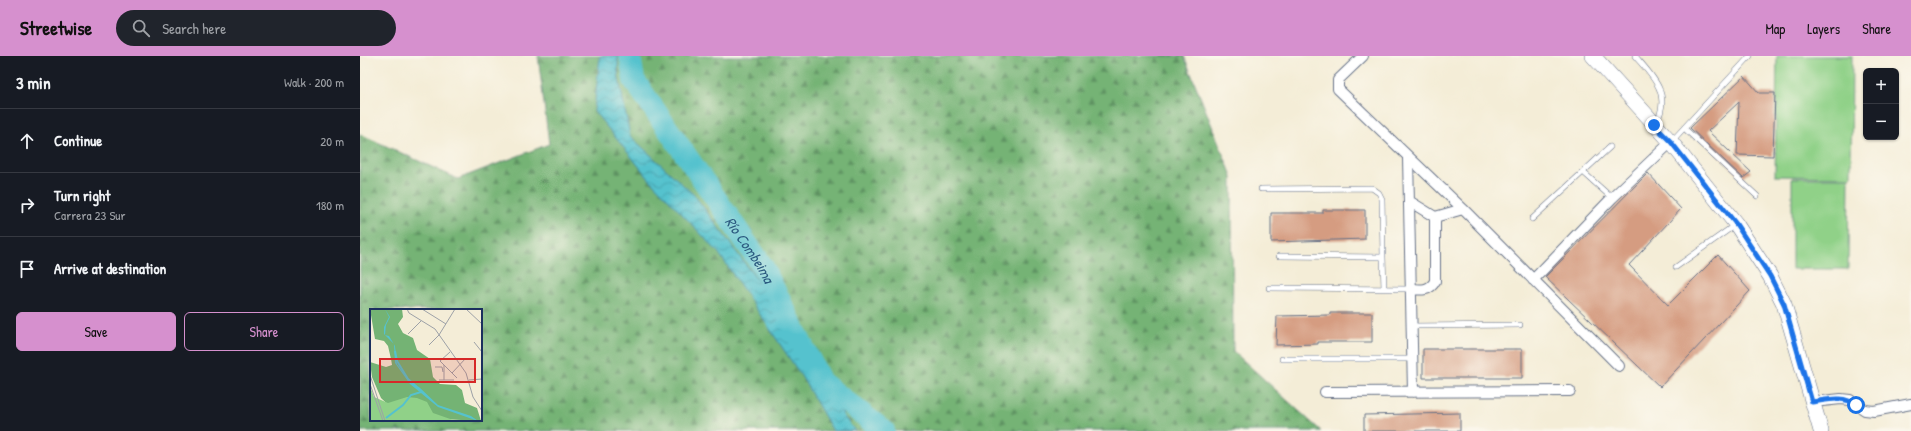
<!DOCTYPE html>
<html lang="en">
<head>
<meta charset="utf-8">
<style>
	body { margin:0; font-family:"Patrick Hand",sans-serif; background:#20242c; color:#f1f3f6 }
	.controls { position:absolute; right:12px; top:12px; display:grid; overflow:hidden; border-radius:6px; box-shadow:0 1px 3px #0004 }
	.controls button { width:36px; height:36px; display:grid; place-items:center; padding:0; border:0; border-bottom:1px solid #363941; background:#171b24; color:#f1f3f6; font:20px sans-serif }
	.stop { position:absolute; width:12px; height:12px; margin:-9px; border:3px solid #1a73e8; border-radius:50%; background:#fff }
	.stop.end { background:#1a73e8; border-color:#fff; box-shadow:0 1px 4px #0008 }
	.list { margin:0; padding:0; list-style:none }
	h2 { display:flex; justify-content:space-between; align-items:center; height:52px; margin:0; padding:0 16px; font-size:17px }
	h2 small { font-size:13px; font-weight:400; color:#9ea1a6 }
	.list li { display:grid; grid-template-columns:26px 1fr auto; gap:12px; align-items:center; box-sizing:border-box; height:64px; padding:0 16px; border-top:1px solid #363941 }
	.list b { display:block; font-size:15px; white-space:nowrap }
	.list p { margin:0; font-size:13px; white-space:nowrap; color:#9ea1a6 }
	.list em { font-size:13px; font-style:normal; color:#9ea1a6 }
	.actions { display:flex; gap:8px; padding:12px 16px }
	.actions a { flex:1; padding:9px 0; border:1px solid #d690ce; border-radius:6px; text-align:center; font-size:14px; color:#d690ce }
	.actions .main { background:#d690ce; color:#111 }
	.icon { flex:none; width:22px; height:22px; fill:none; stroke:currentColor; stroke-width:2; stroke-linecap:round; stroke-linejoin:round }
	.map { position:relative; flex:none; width:1551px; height:375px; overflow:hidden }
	header { display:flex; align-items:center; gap:24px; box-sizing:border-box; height:56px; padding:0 20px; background:#d690ce; color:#111 }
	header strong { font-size:19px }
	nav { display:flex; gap:22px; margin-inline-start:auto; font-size:14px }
	.search { width:280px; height:36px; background:#20242c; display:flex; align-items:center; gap:10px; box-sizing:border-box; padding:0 14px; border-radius:22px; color:#9ea1a6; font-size:15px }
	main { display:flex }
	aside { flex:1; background:#171b24 }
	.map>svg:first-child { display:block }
</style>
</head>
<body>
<header>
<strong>Streetwise</strong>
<div class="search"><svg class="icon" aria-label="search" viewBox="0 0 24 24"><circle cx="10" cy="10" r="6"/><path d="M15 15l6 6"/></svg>Search here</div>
<nav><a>Map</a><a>Layers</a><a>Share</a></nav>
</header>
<main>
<aside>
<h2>3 min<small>Walk · 200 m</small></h2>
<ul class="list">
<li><svg class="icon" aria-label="ahead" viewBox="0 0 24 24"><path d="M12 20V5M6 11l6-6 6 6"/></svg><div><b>Continue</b></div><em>20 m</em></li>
<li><svg class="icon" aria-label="right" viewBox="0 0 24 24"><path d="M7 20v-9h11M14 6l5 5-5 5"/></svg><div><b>Turn right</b><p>Carrera 23 Sur</p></div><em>180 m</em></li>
<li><svg class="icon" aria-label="arrive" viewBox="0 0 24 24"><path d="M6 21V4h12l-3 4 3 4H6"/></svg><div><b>Arrive at destination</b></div></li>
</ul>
<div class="actions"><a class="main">Save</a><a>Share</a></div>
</aside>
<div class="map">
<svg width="1551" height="375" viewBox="0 0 1551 375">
	<defs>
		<pattern id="forest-firs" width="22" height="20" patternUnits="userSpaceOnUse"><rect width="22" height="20" fill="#74b374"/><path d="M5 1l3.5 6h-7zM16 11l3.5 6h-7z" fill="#5e9262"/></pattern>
		<pattern id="water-waves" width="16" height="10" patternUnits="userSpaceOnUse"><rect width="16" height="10" fill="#55c2ce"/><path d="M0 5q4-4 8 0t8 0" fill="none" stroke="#469eaa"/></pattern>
	</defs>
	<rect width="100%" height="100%" fill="#fbf7ec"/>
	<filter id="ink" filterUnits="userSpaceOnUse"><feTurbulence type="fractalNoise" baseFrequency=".025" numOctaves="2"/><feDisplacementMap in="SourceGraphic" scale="8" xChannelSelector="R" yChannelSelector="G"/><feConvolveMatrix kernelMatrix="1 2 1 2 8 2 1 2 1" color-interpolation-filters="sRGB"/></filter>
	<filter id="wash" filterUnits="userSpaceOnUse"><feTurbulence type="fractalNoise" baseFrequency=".012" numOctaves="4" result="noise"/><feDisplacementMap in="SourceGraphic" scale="16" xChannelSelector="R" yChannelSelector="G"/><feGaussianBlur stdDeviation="0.9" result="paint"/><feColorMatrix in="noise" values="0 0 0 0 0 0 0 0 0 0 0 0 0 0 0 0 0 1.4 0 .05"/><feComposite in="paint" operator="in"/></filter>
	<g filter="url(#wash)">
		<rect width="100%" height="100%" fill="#f4edd7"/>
		<path fill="#90d188" stroke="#568073" d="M1417,0H1492L1491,121L1415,120Z
			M1432,122H1489L1488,213H1432Z"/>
		<path fill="url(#forest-firs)" stroke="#487169" fill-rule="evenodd" d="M178,0H824L872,120L873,295L961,375H0V78L98,123L189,88ZM11,254H121V364H11Z"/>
		<path fill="url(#water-waves)" stroke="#387896" d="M240,0H258V18L270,80L335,140L414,247L485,362L495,375H473L440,318L358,196L290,124L234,55Z"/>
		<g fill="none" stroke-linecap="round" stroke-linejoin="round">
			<path stroke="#55c2ce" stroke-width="22" id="s1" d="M270,0L274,24L403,211L461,326L524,375"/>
		</g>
		<g id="blocks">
			<path fill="#d59c81" d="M1384,20L1399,37H1415L1413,100L1377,99L1379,46L1348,75L1391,116L1383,122L1330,72Z
				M1288,117L1321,153L1269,209L1308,249L1358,199L1390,235L1300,331L1185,221Z
				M963,154H1005V183L911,186V157H963Z
				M970,257H1012V286H958V288L916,289L917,260L970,259Z
				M1063,293H1162V322H1063Z
				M1100,357V375H1004V359Z"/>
		</g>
	</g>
	<g filter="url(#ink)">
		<use href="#blocks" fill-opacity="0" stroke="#677288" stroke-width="1"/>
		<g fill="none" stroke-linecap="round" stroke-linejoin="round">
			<defs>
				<path id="service" d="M1275,0C1293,21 1312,38 1296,67
					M1324,72L1397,140
					M1312,85L1390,0
					M1223,116L1250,91
					M901,133L1012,132L1019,137L1022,143L1023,201
					M1172,163L1223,116L1252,142
					M919,200L1023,201L1024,233
					M1316,211L1375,169
					M909,232L1051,233
					M1051,270L1160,269
					M922,303H1052"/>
				<path id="minor" d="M1003,0L978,24V33L1103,153L1259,310
					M1048,101L1053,336
					M1049,145L1075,161L1103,153
					M1173,224L1252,142L1311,86
					M1051,233C1061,234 1070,235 1075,225V161
					M965,336L1210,335
					M1453,346L1481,343L1490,344L1505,354L1514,355L1551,348"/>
				<path id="secondary" d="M1233,0L1311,86L1376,168L1410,220L1424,248L1461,375"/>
			</defs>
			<use href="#service" stroke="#677288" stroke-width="6"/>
			<use href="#minor" stroke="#677288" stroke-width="12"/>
			<use href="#secondary" stroke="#677288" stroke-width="16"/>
			<use href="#service" stroke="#fff" stroke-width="5"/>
			<use href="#minor" stroke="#fff" stroke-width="10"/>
			<use href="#secondary" stroke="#fff" stroke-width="15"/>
		</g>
	</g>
	<g fill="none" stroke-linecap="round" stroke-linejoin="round" filter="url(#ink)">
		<path stroke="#1a73e8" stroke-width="5" d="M1294,69L1311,86L1376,168L1410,220L1424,248L1452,346C1468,344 1483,339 1496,349"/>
	</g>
	<g text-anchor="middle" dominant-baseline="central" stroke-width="3" stroke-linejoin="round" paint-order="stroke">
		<g font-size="15" font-style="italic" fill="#2c5b80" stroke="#fbf7ec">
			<text stroke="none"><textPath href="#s1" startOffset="230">Río Combeima</textPath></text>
		</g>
	</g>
	<g transform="translate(10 253)">
		<rect width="112" height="112" fill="#f4edd7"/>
		<path d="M0,0H32L33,8L28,15L33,24L43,29L47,41L60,50L63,68L70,75L86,76L92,81L95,94L107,99L111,112L31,108L11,89L2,68L0,53L16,58L22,56L21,50L18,37L14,32L5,30Z" fill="#74b374"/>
		<path d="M0,77L4,88L18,94L37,88L47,89L57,93L63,104L86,112H0Z" fill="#90d188"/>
		<path d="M15,0L20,8L16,16L15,26L19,27L25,37L27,55L41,74L49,78L68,96L101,107L108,112L68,98L40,75L25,54L24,35L14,25V18L19,8Z" fill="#55c2ce"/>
		<path fill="none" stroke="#55c2ce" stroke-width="2" d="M25,42L27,52L38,70L47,78M16,109L33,96L41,86L51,83"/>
		<path fill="none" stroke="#9da1a7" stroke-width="1" d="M37,0L39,4L65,20L96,64L103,88L112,102M52,0L76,15M96,0L112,15M38,25L51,12M104,33L112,43M59,36L69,26L85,0M80,43L70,52L87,69M74,56V71M65,58H72L73,63M82,64L96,49M0,66L15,112M69,71H84M99,71L112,70M0,75L13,112"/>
		<path fill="#d62828" fill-opacity="0.15" stroke="#d62828" stroke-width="2" d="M10,50H105V73H10Z"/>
		<rect width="112" height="112" fill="none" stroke="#1b2f5e" stroke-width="2"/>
	</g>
</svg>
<div class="controls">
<button>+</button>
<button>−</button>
</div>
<div class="stop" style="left:1496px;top:349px"></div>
<div class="stop end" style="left:1294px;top:69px"></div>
</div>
</main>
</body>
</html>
